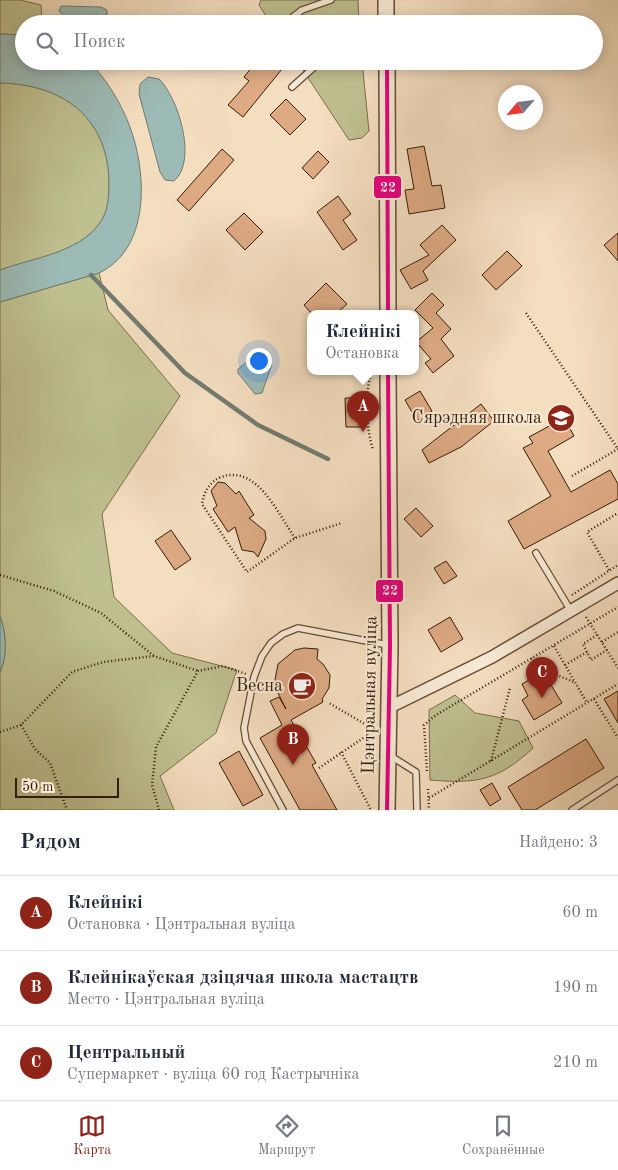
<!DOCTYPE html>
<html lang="ru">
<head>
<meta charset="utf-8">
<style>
	body { margin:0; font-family:"Old Standard TT",serif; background:#f2f2f3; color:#1f2937 }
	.compass { position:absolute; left:498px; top:85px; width:45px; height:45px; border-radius:50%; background:#fff; box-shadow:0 2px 12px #0003; rotate:242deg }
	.scale { position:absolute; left:15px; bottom:12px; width:104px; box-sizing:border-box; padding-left:5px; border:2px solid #361c05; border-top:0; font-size:14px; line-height:18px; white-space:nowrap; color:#361c05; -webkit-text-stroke:4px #f8ead6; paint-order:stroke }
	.you { position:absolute; left:258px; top:360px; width:18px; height:18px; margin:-12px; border:4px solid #fff; border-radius:50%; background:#1a73e8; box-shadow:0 0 0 8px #1a73e833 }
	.badge { display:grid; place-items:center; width:32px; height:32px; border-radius:50%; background:#8f2418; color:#fff; font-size:16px; font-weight:700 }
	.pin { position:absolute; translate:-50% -41px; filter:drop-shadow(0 1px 2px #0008) }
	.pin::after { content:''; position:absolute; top:26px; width:18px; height:15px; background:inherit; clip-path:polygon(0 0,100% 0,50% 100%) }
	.popup { position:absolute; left:307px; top:310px; width:112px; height:65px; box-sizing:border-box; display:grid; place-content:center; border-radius:10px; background:#fff; filter:drop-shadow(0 1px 4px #0005); font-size:16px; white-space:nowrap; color:#747a83 }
	.popup b { font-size:19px; color:#1f2937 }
	.popup::after { content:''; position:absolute; left:50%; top:100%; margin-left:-10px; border:10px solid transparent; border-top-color:#fff }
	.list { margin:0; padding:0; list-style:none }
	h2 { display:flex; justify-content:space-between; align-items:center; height:65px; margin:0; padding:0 20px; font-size:21px }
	h2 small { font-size:16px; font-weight:400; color:#747a83 }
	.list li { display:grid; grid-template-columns:32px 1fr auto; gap:15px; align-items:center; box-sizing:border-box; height:75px; padding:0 20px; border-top:1px solid #e0e1e3 }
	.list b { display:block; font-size:19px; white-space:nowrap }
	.list p { margin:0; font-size:16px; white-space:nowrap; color:#747a83 }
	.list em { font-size:16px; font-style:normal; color:#747a83 }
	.icon { flex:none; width:28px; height:28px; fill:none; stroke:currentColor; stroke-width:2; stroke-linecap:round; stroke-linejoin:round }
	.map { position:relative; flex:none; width:618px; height:810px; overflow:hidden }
	.search { position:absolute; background:#fff; box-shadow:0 2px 12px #0003; left:15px; right:15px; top:15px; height:55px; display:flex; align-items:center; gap:12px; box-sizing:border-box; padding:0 18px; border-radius:28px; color:#747a83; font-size:19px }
	.sheet { height:290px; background:#fff }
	nav { display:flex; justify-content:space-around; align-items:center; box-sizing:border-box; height:70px; border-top:1px solid #e0e1e3; background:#fff; font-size:14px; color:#747a83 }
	nav a { display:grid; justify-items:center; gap:2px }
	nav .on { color:#8f2418 }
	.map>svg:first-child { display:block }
</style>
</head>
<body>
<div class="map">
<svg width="618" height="810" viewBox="0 0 618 810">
	<rect width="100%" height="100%" fill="#f4dec0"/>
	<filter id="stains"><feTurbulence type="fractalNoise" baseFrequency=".004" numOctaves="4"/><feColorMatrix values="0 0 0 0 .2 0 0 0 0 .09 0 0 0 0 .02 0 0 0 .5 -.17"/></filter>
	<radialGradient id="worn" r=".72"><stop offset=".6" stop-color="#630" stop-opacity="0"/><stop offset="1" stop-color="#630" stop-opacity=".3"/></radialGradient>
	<path fill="#bfc090" stroke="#7a6e4a" d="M0,0H20L41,5L42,24H24V35L0,34Z
		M261,0H358L359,24H271L259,5Z
		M297,61H362L369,131L362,138L349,140Z
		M0,83C61,84 107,116 109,180C109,195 109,212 99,224C78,253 32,259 0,270Z
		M99,273L108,310L180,396L102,514L114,597L172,653L237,670L216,733L160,776L174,810H0V672C8,654 6,634 0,616V302Z
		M455,695L475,713L519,721L533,748C498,781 476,784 430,780L429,710Z"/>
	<path fill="#9cbbb6" stroke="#737b6f" d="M61,6L101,7L107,10V17L102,23C89,26 67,21 59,11Z
		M122,16L129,18L134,24H107L115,18Z
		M0,34L24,35V61H89C104,77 116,95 125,115C147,162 154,247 99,273L0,302V270C32,258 78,253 99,224C109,212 109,195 109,180C107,116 61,84 0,83Z
		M148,77L159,79C178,97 198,161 174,181L165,180L160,172L139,94L140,84Z
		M261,350L272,364L262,393L255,394L238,373V369Z
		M0,616C6,634 8,654 0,672Z"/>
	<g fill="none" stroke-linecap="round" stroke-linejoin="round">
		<path stroke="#737b6f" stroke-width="4.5" d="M91,275L185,373L258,425L328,459"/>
	</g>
	<path fill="#ddaa84" stroke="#361c05" d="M257,61H272L282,69L243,117L228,105L249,81L244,77Z
		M286,99L306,119L290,135L270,115Z
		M424,146L432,186L441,185L445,208L409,214L405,190L414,189L407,149Z
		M222,149L234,160L189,211L177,200Z
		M318,151L329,162L313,179L302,168Z
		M338,196L351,214L343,220L357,240L343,250L317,212Z
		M244,213L263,232L245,250L226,230Z
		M442,225L456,240L423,271L428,280L411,289L400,270L429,255L420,245Z
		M618,233V261L604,245Z
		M507,251L522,266L496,290L482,275Z
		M326,283L347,304L337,313H311L304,305Z
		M432,293L444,305L436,313L451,329L441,339L454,356L433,373L425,363L431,359L416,342L433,328L415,310Z
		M420,391L432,411L417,421L405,400Z
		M345,398H365L366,427H346Z
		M481,404L494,421L461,447L429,463L422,450Z
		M564,418L574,436L548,451L571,492L610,470L618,484V499L524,549L508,521L551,496L523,448L533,443L529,437Z
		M218,482L225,483L236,494L239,491L254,515L249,518L265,531L266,539L258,557L254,552L242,550L235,527L228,532L213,509L217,506L211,491Z
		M416,508L433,526L421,537L404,519Z
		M171,530L191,559L175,570L155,541Z
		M446,561L457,576L444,584L434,568Z
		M450,617L463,639L441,652L428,630Z
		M304,648L318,649L317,659L323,664L330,675L329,688L322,699L323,702L291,720L316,763L312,765L337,810H300L260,738L282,725L270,701L279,697L286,709L274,685L278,664L295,650Z
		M543,672L562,703L534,720L522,700L528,696L522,684Z
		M618,691V723L604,699Z
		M586,739L604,768L535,810H522L508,787Z
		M239,751L263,795L243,806L219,763Z
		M492,783L501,799L490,806L480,790Z"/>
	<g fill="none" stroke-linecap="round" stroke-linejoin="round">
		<defs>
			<path id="service" d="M284,24L302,10L331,0
				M245,66L248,61
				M292,87L321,61
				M536,553L571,611
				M389,755L416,772L417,810
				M283,810L246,741L244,728L254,677L262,656L271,643L283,634L298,628L388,645
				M572,810L618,780"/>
			<path id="minor" d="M390,707L492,657L618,583"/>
			<path id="tertiary" d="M386,0V24
				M387,61L388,313
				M387,810L390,646L388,371"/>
		</defs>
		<use href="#service" stroke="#664c34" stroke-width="8"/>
		<use href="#minor" stroke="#664c34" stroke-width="14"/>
		<use href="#tertiary" stroke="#664c34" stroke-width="18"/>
		<path stroke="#361c05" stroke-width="2.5" stroke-dasharray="1 2.5" stroke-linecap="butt" d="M526,313L618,449
			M372,371C364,394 366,427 373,450
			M572,476L618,449
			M295,538C278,514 257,464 221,477C209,482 204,492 202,504L247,572L295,538L342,523
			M609,570L587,532L618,513
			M0,575L54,591L101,613L154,656
			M572,595L618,565
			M586,617L618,668
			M597,635L583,644L591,660L607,650
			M602,642L618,632
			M554,646L587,703
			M531,658L537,667L574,682
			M565,665L587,652
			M594,699L618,738
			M21,725L35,749L50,763L67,810
			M0,732L21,725L72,672L103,662L154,656L198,671
			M341,752L371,810
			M491,761L510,688
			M319,768L375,730L329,703
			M427,771L424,725L436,715L618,607
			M428,789L429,810
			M429,798L618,684
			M159,810L152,785L156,747L198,671L223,666L246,674"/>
		<use href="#service" stroke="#f8ead6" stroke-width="5.5"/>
		<use href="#minor" stroke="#f8ead6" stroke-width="11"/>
		<use href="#tertiary" stroke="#f8ead6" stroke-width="15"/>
		<defs>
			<path id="bus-1" d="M387,61L388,313
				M387,810L390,646L388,371"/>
		</defs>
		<use href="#bus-1" stroke="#f8ead6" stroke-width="8"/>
		<use href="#bus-1" stroke="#e5007d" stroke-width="4"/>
	</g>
	<defs>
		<symbol id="school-disc" viewBox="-11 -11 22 22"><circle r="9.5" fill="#8f2418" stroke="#f8ead6"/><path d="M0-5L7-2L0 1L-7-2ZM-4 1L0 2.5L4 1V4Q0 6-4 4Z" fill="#fff"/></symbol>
		<symbol id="cafe-disc" viewBox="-11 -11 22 22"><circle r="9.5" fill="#8f2418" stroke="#f8ead6"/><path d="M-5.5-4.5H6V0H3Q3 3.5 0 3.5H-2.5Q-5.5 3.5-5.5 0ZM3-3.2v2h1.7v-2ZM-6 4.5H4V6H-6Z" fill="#fff"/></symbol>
	</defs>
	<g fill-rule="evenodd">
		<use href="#school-disc" x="545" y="402" width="32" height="32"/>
		<use href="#cafe-disc" x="286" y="670" width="32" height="32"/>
	</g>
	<g text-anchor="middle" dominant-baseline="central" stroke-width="4" stroke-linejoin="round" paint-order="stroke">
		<g font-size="18" fill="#361c05" stroke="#f8ead6" text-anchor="end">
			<text x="542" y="418">Сярэдняя школа</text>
			<text x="283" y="686">Весна</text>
		</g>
		<g font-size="18" fill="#361c05" stroke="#f8ead6">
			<text transform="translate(370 695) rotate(-89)">Цэнтральная вуліца</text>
		</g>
	</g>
	<g stroke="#f8ead6" stroke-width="2">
		<rect x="373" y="175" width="29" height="24" rx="5" fill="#e5007d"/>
		<rect x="375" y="579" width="29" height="24" rx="5" fill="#e5007d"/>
	</g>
	<g font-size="14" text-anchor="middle" font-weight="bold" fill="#fff">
		<text x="388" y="192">22</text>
		<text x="390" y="595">22</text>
	</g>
	<rect width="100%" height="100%" filter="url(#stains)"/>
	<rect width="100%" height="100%" fill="url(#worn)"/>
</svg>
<svg class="compass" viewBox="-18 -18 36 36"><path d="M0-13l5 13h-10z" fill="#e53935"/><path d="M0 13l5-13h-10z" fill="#747a83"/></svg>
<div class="scale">50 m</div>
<div class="you"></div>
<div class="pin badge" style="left:363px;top:432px">A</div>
<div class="popup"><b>Клейнікі</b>Остановка</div>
<div class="pin badge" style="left:293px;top:765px">B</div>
<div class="pin badge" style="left:542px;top:698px">C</div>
<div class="search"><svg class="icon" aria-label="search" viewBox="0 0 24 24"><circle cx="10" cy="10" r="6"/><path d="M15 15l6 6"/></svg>Поиск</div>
</div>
<section class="sheet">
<h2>Рядом<small>Найдено: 3</small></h2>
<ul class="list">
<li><span class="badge">A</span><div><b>Клейнікі</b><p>Остановка · Цэнтральная вуліца</p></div><em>60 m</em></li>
<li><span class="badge">B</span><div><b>Клейнікаўская дзіцячая школа мастацтв</b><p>Место · Цэнтральная вуліца</p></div><em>190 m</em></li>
<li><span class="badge">C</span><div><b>Центральный</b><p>Супермаркет · вуліца 60 год Кастрычніка</p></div><em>210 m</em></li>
</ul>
</section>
<nav>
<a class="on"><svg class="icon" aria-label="map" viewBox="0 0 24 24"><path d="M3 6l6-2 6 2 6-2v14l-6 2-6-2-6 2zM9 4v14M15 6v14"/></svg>Карта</a>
<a><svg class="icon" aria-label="directions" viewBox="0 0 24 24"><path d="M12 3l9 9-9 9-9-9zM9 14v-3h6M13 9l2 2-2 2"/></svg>Маршрут</a>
<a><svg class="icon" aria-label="saved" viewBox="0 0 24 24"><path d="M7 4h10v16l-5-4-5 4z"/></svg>Сохранённые</a>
</nav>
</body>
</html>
